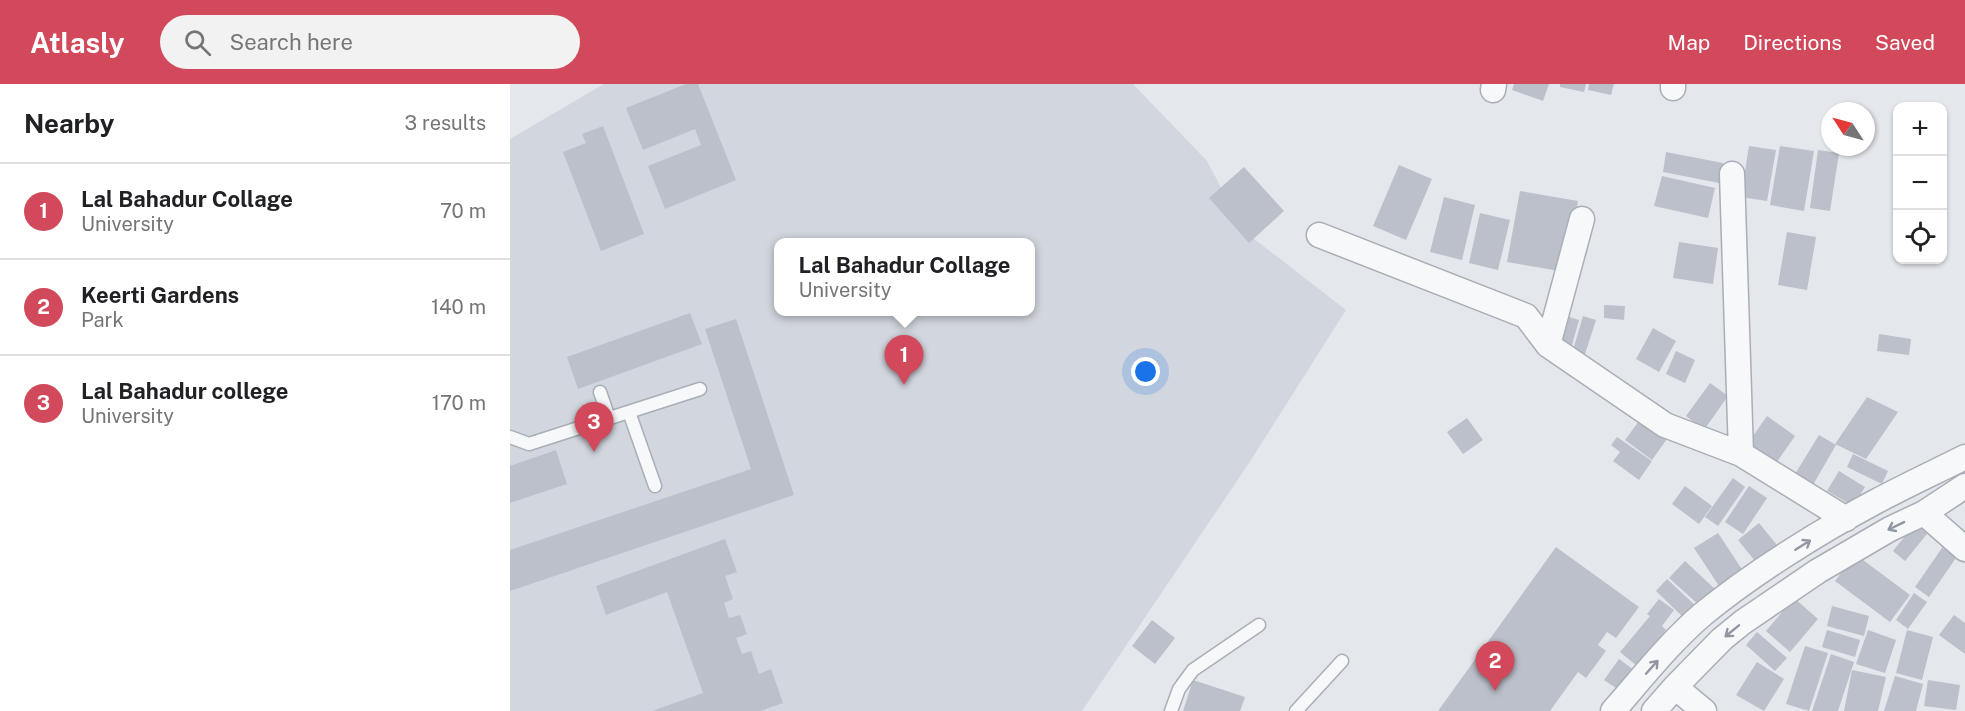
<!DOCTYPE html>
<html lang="en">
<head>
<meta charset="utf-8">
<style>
	body { margin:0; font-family:"Public Sans",sans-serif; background:#f2f2f2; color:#202124 }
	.controls { position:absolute; right:18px; top:18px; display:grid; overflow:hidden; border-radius:12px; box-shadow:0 2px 4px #0004 }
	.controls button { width:54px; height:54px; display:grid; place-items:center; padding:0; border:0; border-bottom:2px solid #e0e0e0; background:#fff; color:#202124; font:30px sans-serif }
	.compass { position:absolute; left:1311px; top:18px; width:54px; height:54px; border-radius:50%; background:#fff; box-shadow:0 2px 4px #0004; rotate:306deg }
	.you { position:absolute; left:636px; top:288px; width:21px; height:21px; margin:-15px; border:4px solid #fff; border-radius:50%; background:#1a73e8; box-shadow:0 0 0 9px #1a73e833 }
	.badge { display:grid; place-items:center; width:39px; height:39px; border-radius:50%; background:#d1495b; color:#fff; font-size:20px; font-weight:700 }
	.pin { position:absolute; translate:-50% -50px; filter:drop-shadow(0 2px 3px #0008) }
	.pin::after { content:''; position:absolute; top:32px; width:21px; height:18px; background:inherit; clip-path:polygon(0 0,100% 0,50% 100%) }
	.popup { position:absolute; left:264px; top:154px; width:261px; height:78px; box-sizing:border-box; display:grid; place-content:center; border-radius:12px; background:#fff; filter:drop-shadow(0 2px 4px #0005); font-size:20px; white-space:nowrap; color:#757577 }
	.popup b { font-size:22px; color:#202124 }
	.popup::after { content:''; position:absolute; left:50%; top:100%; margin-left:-12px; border:12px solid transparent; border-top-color:#fff }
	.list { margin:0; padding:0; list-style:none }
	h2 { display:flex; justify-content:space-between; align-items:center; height:78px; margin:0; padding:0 24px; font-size:26px }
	h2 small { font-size:20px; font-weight:400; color:#757577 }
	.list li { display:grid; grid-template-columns:39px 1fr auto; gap:18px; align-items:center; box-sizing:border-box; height:96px; padding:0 24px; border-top:2px solid #e0e0e0 }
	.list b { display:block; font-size:22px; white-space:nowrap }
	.list p { margin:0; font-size:20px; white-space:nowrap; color:#757577 }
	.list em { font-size:20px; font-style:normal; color:#757577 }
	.icon { flex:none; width:33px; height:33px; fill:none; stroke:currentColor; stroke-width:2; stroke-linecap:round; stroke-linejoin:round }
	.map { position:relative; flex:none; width:1455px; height:627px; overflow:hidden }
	header { display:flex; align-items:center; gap:36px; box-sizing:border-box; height:84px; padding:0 30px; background:#d1495b; color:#fff }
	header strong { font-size:28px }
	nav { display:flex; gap:33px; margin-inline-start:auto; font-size:21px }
	.search { width:420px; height:54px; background:#f2f2f2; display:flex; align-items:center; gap:15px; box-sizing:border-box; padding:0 21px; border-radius:33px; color:#757577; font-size:22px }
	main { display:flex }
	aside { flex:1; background:#fff }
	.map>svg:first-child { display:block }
</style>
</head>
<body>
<header>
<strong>Atlasly</strong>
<div class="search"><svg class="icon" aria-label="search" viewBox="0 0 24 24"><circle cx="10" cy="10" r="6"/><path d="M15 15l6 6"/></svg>Search here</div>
<nav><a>Map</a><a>Directions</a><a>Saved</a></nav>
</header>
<main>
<aside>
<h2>Nearby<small>3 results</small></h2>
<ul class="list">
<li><span class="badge">1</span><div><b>Lal Bahadur Collage</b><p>University</p></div><em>70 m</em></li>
<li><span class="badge">2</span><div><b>Keerti Gardens</b><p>Park</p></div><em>140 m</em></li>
<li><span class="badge">3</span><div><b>Lal Bahadur college</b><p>University</p></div><em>170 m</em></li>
</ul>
</aside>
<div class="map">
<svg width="1455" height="627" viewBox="0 0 1455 627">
	<rect width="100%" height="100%" fill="#e4e7ec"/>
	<path fill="#d2d6de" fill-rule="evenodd" d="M94,0H623L697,77L734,147L836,226L741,376L572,627H0V55ZM268,158H520V228H268Z"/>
	<path fill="#bbc0ca" d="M176,0H188L226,96L155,125L138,82L191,61L185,45L133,66L116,24Z
		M1004,0H1039L1033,17L1002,6Z
		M1050,0H1076L1074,8L1050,3Z
		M1079,0H1104L1101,11L1078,6Z
		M93,42L134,150L91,167L53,68L76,59L72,50Z
		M1239,62L1266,66L1257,117L1231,113Z
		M1270,62L1304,67L1294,127L1260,121Z
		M1308,66L1329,69L1320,127L1300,124Z
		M1156,68L1213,79L1209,99L1153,88Z
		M889,81L922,95L896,156L863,142Z
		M734,83L774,127L739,159L699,114Z
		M1152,92L1205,104L1198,134L1144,122Z
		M1010,107L1068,117L1055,188L997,178Z
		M934,113L965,121L952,176L920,168Z
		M970,129L1000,136L988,186L959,179Z
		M1277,148L1306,153L1297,206L1268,201Z
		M1169,158L1208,164L1203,200L1163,194Z
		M1094,221L1115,222L1114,236L1094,234Z
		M180,229L192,260L68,305L57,273Z
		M1073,232L1086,236L1075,270L1063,266Z
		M1059,233L1069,236L1062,261L1051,258Z
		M226,235L284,411L0,507V466L241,385L195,245Z
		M1143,244L1166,257L1149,288L1126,275Z
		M1369,250L1401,255L1399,271L1367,267Z
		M1166,267L1185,276L1175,299L1156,290Z
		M1200,299L1218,312L1194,346L1176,332Z
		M1357,313L1388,328L1356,375L1325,360Z
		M1257,332L1285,352L1264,382L1236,362Z
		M1132,333L1159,352L1142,376L1115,356Z
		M957,334L973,356L953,370L937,348Z
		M1309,351L1326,361L1300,406L1282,395Z
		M1107,353L1142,377L1129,396L1103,377L1110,368L1101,361Z
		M46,366L57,400L0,419V382Z
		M1343,370L1378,387L1372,400L1337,383Z
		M1329,387L1355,403L1343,422L1317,407Z
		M1223,394L1235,403L1208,442L1195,433Z
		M1175,402L1202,422L1189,440L1162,420Z
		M1239,402L1257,414L1233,450L1215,438Z
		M1408,436L1421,445L1395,477L1383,467Z
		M1249,439L1271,466L1250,483L1228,456Z
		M1208,449L1235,490L1211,505L1184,464Z
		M215,455L227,488L215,492L223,515L214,519L219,534L230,531L237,550L226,554L232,570L241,567L249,590L261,585L273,619L250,627H142L193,609L157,508L96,531L86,502Z
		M1434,461L1448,471L1419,513L1405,503Z
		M1046,463L1129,523L1106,554L1097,548L1088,561L1096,567L1076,594L1068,588L1040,627H928Z
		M1345,470L1400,511L1380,538L1325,497Z
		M1175,477L1206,506L1190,522L1159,494Z
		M1157,495L1186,522L1174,534L1146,507Z
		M1404,509L1417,518L1398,545L1386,536Z
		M1284,514L1308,535L1280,568L1256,547Z
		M1149,515L1164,526L1152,542L1156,546L1127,582L1110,568L1140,532L1137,530Z
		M1322,522L1359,532L1354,552L1317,542Z
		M1444,531L1455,539V570L1429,551Z
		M642,536L665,554L645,580L622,562Z
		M1317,546L1350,556L1345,573L1312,563Z
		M1358,546L1386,556L1375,589L1346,580Z
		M1397,546L1423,553L1412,596L1386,589Z
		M1247,548L1277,574L1265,587L1236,561Z
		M1295,562L1318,569L1299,627L1276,620Z
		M1321,570L1344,578L1328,627H1302Z
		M1109,575L1124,586L1109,606L1094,596Z
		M1247,578L1274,595L1254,627L1226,611Z
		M1342,586L1376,593L1368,627H1334Z
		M1385,592L1413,600L1406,627H1374Z
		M683,596L735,613L730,627H673Z
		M1418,596L1450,601L1446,626L1414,622Z"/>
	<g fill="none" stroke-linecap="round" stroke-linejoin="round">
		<defs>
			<path id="lane" d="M90,308L99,334
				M119,328L145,402
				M0,353L19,360L190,305
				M661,627L669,605L683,586L749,541
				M786,627L832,577"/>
			<path id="street" d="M1163,4V0
				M983,6L984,0
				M1222,90L1231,370
				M809,151L1016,232L1038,261L1155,341L1231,370L1336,435
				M1038,261L1072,135
				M1414,429L1455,465
				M1165,603L1194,627
				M1103,627C1132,594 1160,558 1193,530C1243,489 1309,448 1365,418C1395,402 1425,388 1455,373
				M1144,627L1165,603L1212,555L1233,538L1308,487L1380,445L1414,429L1455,402"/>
		</defs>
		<use href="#lane" stroke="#a9aeb7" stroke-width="15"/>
		<use href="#street" stroke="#a9aeb7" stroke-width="27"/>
		<use href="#lane" stroke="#f7f8fa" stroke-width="12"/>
		<use href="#street" stroke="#f7f8fa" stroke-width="24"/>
	</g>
	<defs><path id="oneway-shaft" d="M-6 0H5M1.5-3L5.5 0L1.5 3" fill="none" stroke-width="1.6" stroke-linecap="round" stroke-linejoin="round" transform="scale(1.5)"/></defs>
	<g stroke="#9196a0">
		<use href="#oneway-shaft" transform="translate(1386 442) rotate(154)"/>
		<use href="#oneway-shaft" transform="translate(1293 461) rotate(-32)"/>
		<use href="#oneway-shaft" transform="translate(1222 547) rotate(141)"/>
		<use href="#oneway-shaft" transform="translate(1142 583) rotate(-48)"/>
	</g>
</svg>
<div class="controls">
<button>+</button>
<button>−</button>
<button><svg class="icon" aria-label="locate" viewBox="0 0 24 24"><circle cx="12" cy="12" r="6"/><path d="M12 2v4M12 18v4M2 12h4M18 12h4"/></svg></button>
</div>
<svg class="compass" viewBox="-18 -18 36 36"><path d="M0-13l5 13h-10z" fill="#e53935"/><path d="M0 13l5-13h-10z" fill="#757577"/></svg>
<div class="you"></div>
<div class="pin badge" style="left:394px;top:301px">1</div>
<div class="popup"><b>Lal Bahadur Collage</b>University</div>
<div class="pin badge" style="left:985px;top:607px">2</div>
<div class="pin badge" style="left:84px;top:368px">3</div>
</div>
</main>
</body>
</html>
